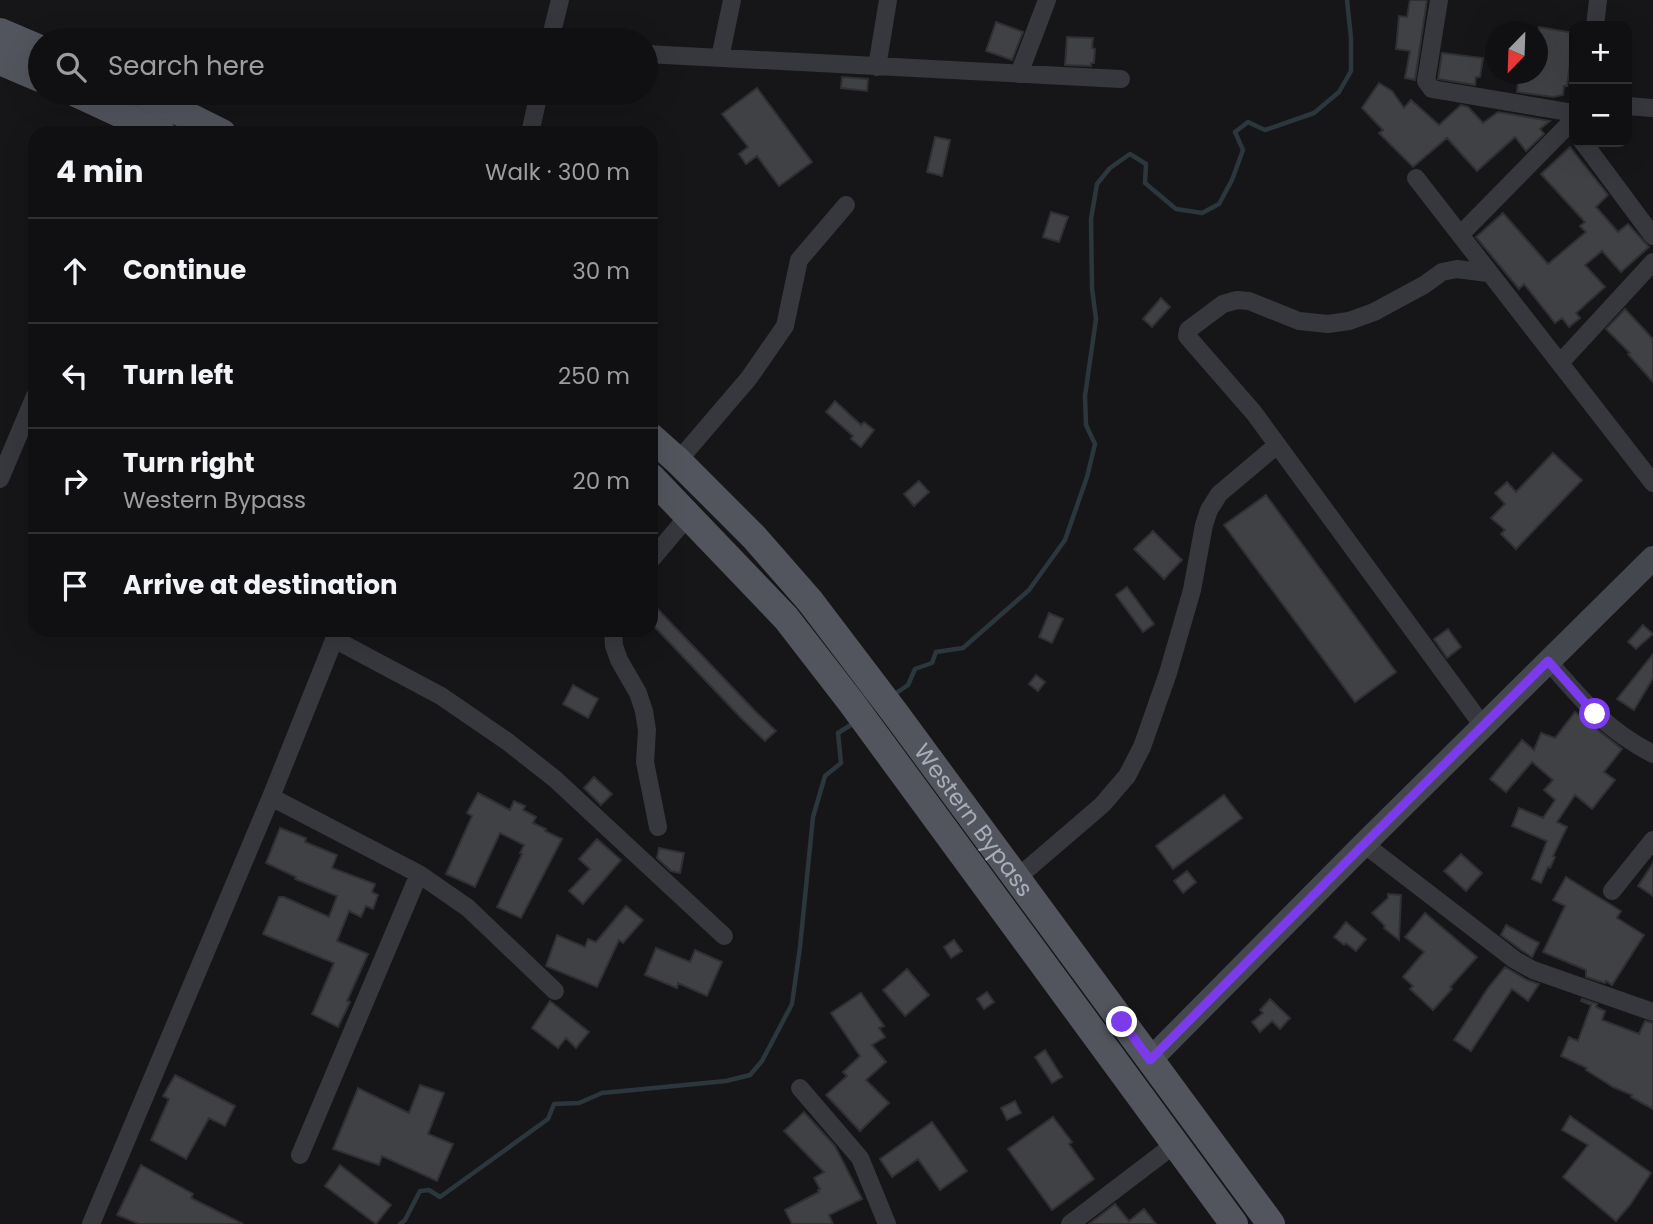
<!DOCTYPE html>
<html lang="en">
<head>
<meta charset="utf-8">
<style>
	body { margin:0; font-family:Poppins,sans-serif; background:#19191b; color:#f1f3f6 }
	.controls { position:absolute; right:21px; top:21px; display:grid; overflow:hidden; border-radius:14px; box-shadow:0 7px 28px #0002 }
	.controls button { width:63px; height:63px; display:grid; place-items:center; padding:0; border:0; border-bottom:2px solid #303032; background:#101012; color:#f1f3f6; font:35px sans-serif }
	.compass { position:absolute; left:1485px; top:21px; width:63px; height:63px; border-radius:50%; background:#101012; box-shadow:0 7px 28px #0002; rotate:203deg }
	.stop { position:absolute; width:21px; height:21px; margin:-16px; border:5px solid #7c3aed; border-radius:50%; background:#fff }
	.stop.end { background:#7c3aed; border-color:#fff; box-shadow:0 2px 7px #0008 }
	.list { margin:0; padding:0; list-style:none }
	h2 { display:flex; justify-content:space-between; align-items:center; height:91px; margin:0; padding:0 28px; font-size:30px }
	h2 small { font-size:23px; font-weight:400; color:#9c9d9f }
	.list li { display:grid; grid-template-columns:46px 1fr auto; gap:21px; align-items:center; box-sizing:border-box; height:105px; padding:0 28px; border-top:2px solid #303032 }
	.list b { display:block; font-size:26px; white-space:nowrap }
	.list p { margin:0; font-size:23px; white-space:nowrap; color:#9c9d9f }
	.list em { font-size:23px; font-style:normal; color:#9c9d9f }
	.icon { flex:none; width:38px; height:38px; fill:none; stroke:currentColor; stroke-width:2; stroke-linecap:round; stroke-linejoin:round }
	.map { position:relative; flex:none; width:1653px; height:1224px; overflow:hidden }
	.search { position:absolute; background:#101012; box-shadow:0 7px 28px #0002; left:28px; top:28px; width:630px; height:77px; display:flex; align-items:center; gap:18px; box-sizing:border-box; padding:0 24px; border-radius:38px; color:#9c9d9f; font-size:26px }
	.panel { position:absolute; background:#101012; box-shadow:0 7px 28px #0002; left:28px; top:126px; width:630px; height:511px; border-radius:21px }
	.map>svg:first-child { display:block }
</style>
</head>
<body>
<div class="map">
<svg width="1653" height="1224" viewBox="0 0 1653 1224">
	<rect width="100%" height="100%" fill="#161618"/>
	<g fill="none" stroke-linecap="round" stroke-linejoin="round">
		<path stroke="#2b363d" stroke-width="4.5" d="M892,696L908,685L915,669L932,663L936,652L963,648L1029,590L1065,540L1087,477L1095,444L1086,425L1085,396L1096,319L1092,288L1091,219L1097,184L1110,168L1130,154L1146,164L1145,183L1176,209L1202,213L1219,204L1232,180L1243,150L1235,132L1248,122L1265,130L1314,113L1339,92L1351,71V38L1347,0
			M400,1224L405,1220L420,1191L429,1190L440,1197L548,1119L554,1104L579,1103L602,1093L726,1081L750,1075L762,1061L792,1004L800,947L813,817L825,776L841,763L838,733L854,723"/>
	</g>
	<path fill="#404145" stroke="#303034" stroke-width="2" d="M1410,0H1427L1415,80L1405,78L1410,51L1396,49L1399,16L1407,17Z
		M996,22L1023,32L1012,60L986,51Z
		M1539,27L1574,33L1567,86H1564L1563,95L1553,97L1517,92L1519,74H1537Z
		M1067,37L1093,38L1092,48L1095,49L1094,63H1091V66L1065,65Z
		M1442,53L1483,58L1480,77H1476L1475,85L1438,79Z
		M842,77L868,79L867,91L841,88Z
		M1379,83L1392,91L1404,108L1411,100L1439,125L1461,105L1468,107L1483,123L1498,112L1550,121L1540,129L1544,134L1526,151L1515,137L1477,171L1447,138L1413,167L1379,133L1383,130L1362,108Z
		M757,88L812,162L779,186L757,156L746,164L739,154L748,147L722,114Z
		M935,137L950,140L942,176L927,172Z
		M1570,147L1608,195L1596,207L1618,232L1628,224L1649,247L1621,272L1602,251L1585,265L1605,287L1576,313L1580,318L1569,327L1562,318L1555,323L1524,284L1519,289L1476,237L1503,213L1548,264L1586,232L1580,226L1585,222L1541,174Z
		M1051,212L1068,217L1059,242L1043,237Z
		M1161,298L1170,307L1152,327L1143,319Z
		M1625,309L1653,339V382L1628,354L1630,353L1606,329Z
		M835,401L861,425L864,422L874,430L861,447L851,439L853,436L826,412Z
		M1553,453L1582,480L1516,549L1501,534L1505,530L1491,518L1505,504L1495,493L1507,482L1516,492Z
		M919,481L929,492L914,506L904,494Z
		M1266,495L1396,672L1355,702L1224,525Z
		M1153,531L1182,560L1164,579L1134,549Z
		M1127,587L1154,624L1143,632L1116,595Z
		M651,602L755,711L776,731L765,741L741,718L651,623Z
		M1049,613L1063,619L1052,643L1039,637Z
		M1643,625L1653,634L1636,649L1628,642Z
		M1448,629L1461,647L1447,658L1434,639Z
		M1653,654V678L1634,710L1617,699Z
		M1036,675L1045,682L1038,691L1029,684Z
		M573,685L598,699L588,718L563,704Z
		M1575,712L1622,749L1604,772L1615,780L1592,809L1575,795L1557,822L1567,827L1553,856L1555,857L1550,868L1548,867L1541,883L1532,879L1547,841L1512,826L1519,808L1543,818L1555,800L1544,790L1553,780L1532,762L1506,792L1490,779L1522,740L1534,750L1541,733L1555,738Z
		M594,777L612,794L601,805L584,788Z
		M478,793L510,810L514,801L525,806L523,810L536,817L533,823L546,829L545,831L562,839L521,918L497,907L522,854L520,853L524,845L500,833L475,887L446,874L472,816L467,813Z
		M1224,795L1242,818L1173,869L1156,846Z
		M280,828L306,838L305,842L337,855L332,868L375,884L372,892L378,895L373,909L366,906L361,917L349,911L337,941L368,954L347,1001L350,1002L338,1027L312,1014L334,963L263,934L279,897H284L329,917L337,896L295,879L296,877L266,863Z
		M597,839L621,860L583,904L569,891L590,869L579,859Z
		M659,848L684,853L680,873L671,871L657,858Z
		M1461,854L1482,873L1466,891L1444,871Z
		M1653,863V896L1638,886Z
		M1187,871L1196,882L1183,893L1174,881Z
		M1566,877L1621,911L1617,918L1644,935L1612,985L1606,981L1605,983L1586,977V970L1543,952L1565,906L1553,900Z
		M1388,894L1401,895L1399,940L1384,928L1385,926L1372,913L1388,898Z
		M626,906L643,920L623,943L619,940L597,987L546,966L557,935L585,947L588,939L596,942Z
		M1425,913L1477,957L1450,987L1452,989L1433,1010L1410,989L1413,986L1403,977L1424,952L1405,937Z
		M1346,922L1366,939L1356,951L1346,943L1344,945L1334,937Z
		M1506,925L1539,943L1532,957L1521,950L1501,935Z
		M954,940L962,951L951,958L944,947Z
		M656,948L690,962L695,950L722,962L707,996L678,983L677,988L645,975Z
		M1505,967L1527,980L1539,984L1528,1001L1512,989L1471,1051L1454,1040L1488,988Z
		M907,969L929,995L905,1016L883,990Z
		M987,992L994,1002L984,1009L977,999Z
		M861,993L884,1026L879,1028L885,1037L872,1045L886,1062L866,1080L889,1103L860,1131L826,1095L847,1076L843,1072L860,1056L831,1013Z
		M1270,999L1290,1018L1280,1029L1272,1021L1260,1032L1252,1022L1263,1013L1260,1010Z
		M1582,999L1597,1004L1596,1007L1605,1011L1602,1020L1639,1034L1645,1021L1653,1023V1109L1631,1097L1632,1095L1613,1087L1586,1070L1587,1068L1561,1056L1569,1037L1578,1041L1591,1005L1581,1001Z
		M550,1001L589,1032L576,1048L566,1038L558,1048L532,1028Z
		M1045,1050L1062,1077L1052,1083L1035,1057Z
		M175,1075L235,1106L225,1126L209,1118L186,1159L151,1140L169,1099L163,1096Z
		M420,1085L444,1093L428,1134L453,1144L437,1181L382,1156L379,1165L333,1149L358,1088L409,1113Z
		M1015,1101L1021,1113L1007,1120L1001,1108Z
		M804,1112L835,1146L862,1199L829,1215L833,1224H792L785,1210L819,1192L818,1190L820,1189L814,1178L824,1172L784,1131Z
		M1570,1116L1651,1173L1630,1205L1616,1221L1563,1177L1588,1145L1562,1130Z
		M1053,1117L1072,1142L1069,1144L1094,1179L1052,1210L1008,1149Z
		M932,1122L967,1171L940,1190L918,1159L892,1177L880,1159Z
		M141,1165L193,1194L191,1198L243,1224H139L117,1215Z
		M340,1165L391,1205L376,1224L325,1186Z
		M1115,1204L1129,1221L1144,1209L1156,1224H1089Z"/>
	<g fill="none" stroke-linecap="round" stroke-linejoin="round">
		<path stroke="#36383d" stroke-width="18" d="M1439,0L1426,81L1432,89L1574,113
			M1595,26L1598,0
			M550,40L560,0
			M646,54L1121,79
			M720,58L732,0
			M877,67L888,0
			M1019,74L1047,0
			M1627,106L1653,108
			M530,133L539,93
			M1583,142L1653,236
			M1416,178L1653,483
			M1460,235L1574,119
			M1560,363L1653,262
			M678,461L749,378L785,326L799,260L846,205
			M0,479L35,396
			M651,560L688,516
			M613,630L614,646L619,660L638,693L644,711L647,730L645,762L658,827
			M334,639L441,696L508,742L555,779L724,936
			M1548,661C1583,701 1605,729 1653,754
			M1483,726L1254,413L1187,336L1188,330L1223,304L1237,300L1249,301L1299,321L1328,324L1349,321L1374,312L1424,285L1442,272L1457,269L1488,273
			M271,797L419,874L468,908L555,991
			M1364,844L1515,960L1533,970L1653,1012
			M1017,878L1102,805L1127,776L1142,747L1168,673L1192,590L1204,525L1209,510L1219,494L1277,445
			M1612,891L1653,840
			M800,1088L860,1158L887,1224
			M300,1155L419,874
			M91,1224L271,797L338,630
			M1070,1224L1175,1144"/>
		<path stroke="#44474d" stroke-width="24" d="M1150,1060L1364,844L1653,558"/>
		<g stroke="#52555d" stroke-width="28">
			<path d="M0,32L40,49"/>
			<path d="M0,61L40,78"/>
			<path d="M76,93L162,133"/>
			<path d="M142,93L222,133"/>
			<path id="s1" d="M651,437L678,461L754,537L810,601L895,713L1271,1224"/>
			<path d="M651,477L786,618L851,702L1234,1224"/>
		</g>
	</g>
	<g fill="none" stroke-linecap="round" stroke-linejoin="round">
		<path stroke="#7c3aed" stroke-width="9" d="M1122,1022L1150,1060L1364,844L1548,661L1595,714"/>
	</g>
	<g text-anchor="middle" dominant-baseline="central" stroke-width="5" stroke-linejoin="round" paint-order="stroke">
		<g font-size="23" fill="#a7adb9" stroke="#111113">
			<text stroke="none"><textPath href="#s1" startOffset="502">Western Bypass</textPath></text>
		</g>
	</g>
</svg>
<div class="controls">
<button>+</button>
<button>−</button>
</div>
<svg class="compass" viewBox="-18 -18 36 36"><path d="M0-13l5 13h-10z" fill="#e53935"/><path d="M0 13l5-13h-10z" fill="#9c9d9f"/></svg>
<div class="stop" style="left:1595px;top:714px"></div>
<div class="stop end" style="left:1122px;top:1022px"></div>
<div class="search"><svg class="icon" aria-label="search" viewBox="0 0 24 24"><circle cx="10" cy="10" r="6"/><path d="M15 15l6 6"/></svg>Search here</div>
<section class="panel">
<h2>4 min<small>Walk · 300 m</small></h2>
<ul class="list">
<li><svg class="icon" aria-label="ahead" viewBox="0 0 24 24"><path d="M12 20V5M6 11l6-6 6 6"/></svg><div><b>Continue</b></div><em>30 m</em></li>
<li><svg class="icon" aria-label="left" viewBox="0 0 24 24"><path d="M17 20v-9H6M10 6l-5 5 5 5"/></svg><div><b>Turn left</b></div><em>250 m</em></li>
<li><svg class="icon" aria-label="right" viewBox="0 0 24 24"><path d="M7 20v-9h11M14 6l5 5-5 5"/></svg><div><b>Turn right</b><p>Western Bypass</p></div><em>20 m</em></li>
<li><svg class="icon" aria-label="arrive" viewBox="0 0 24 24"><path d="M6 21V4h12l-3 4 3 4H6"/></svg><div><b>Arrive at destination</b></div></li>
</ul>
</section>
</div>
</body>
</html>
